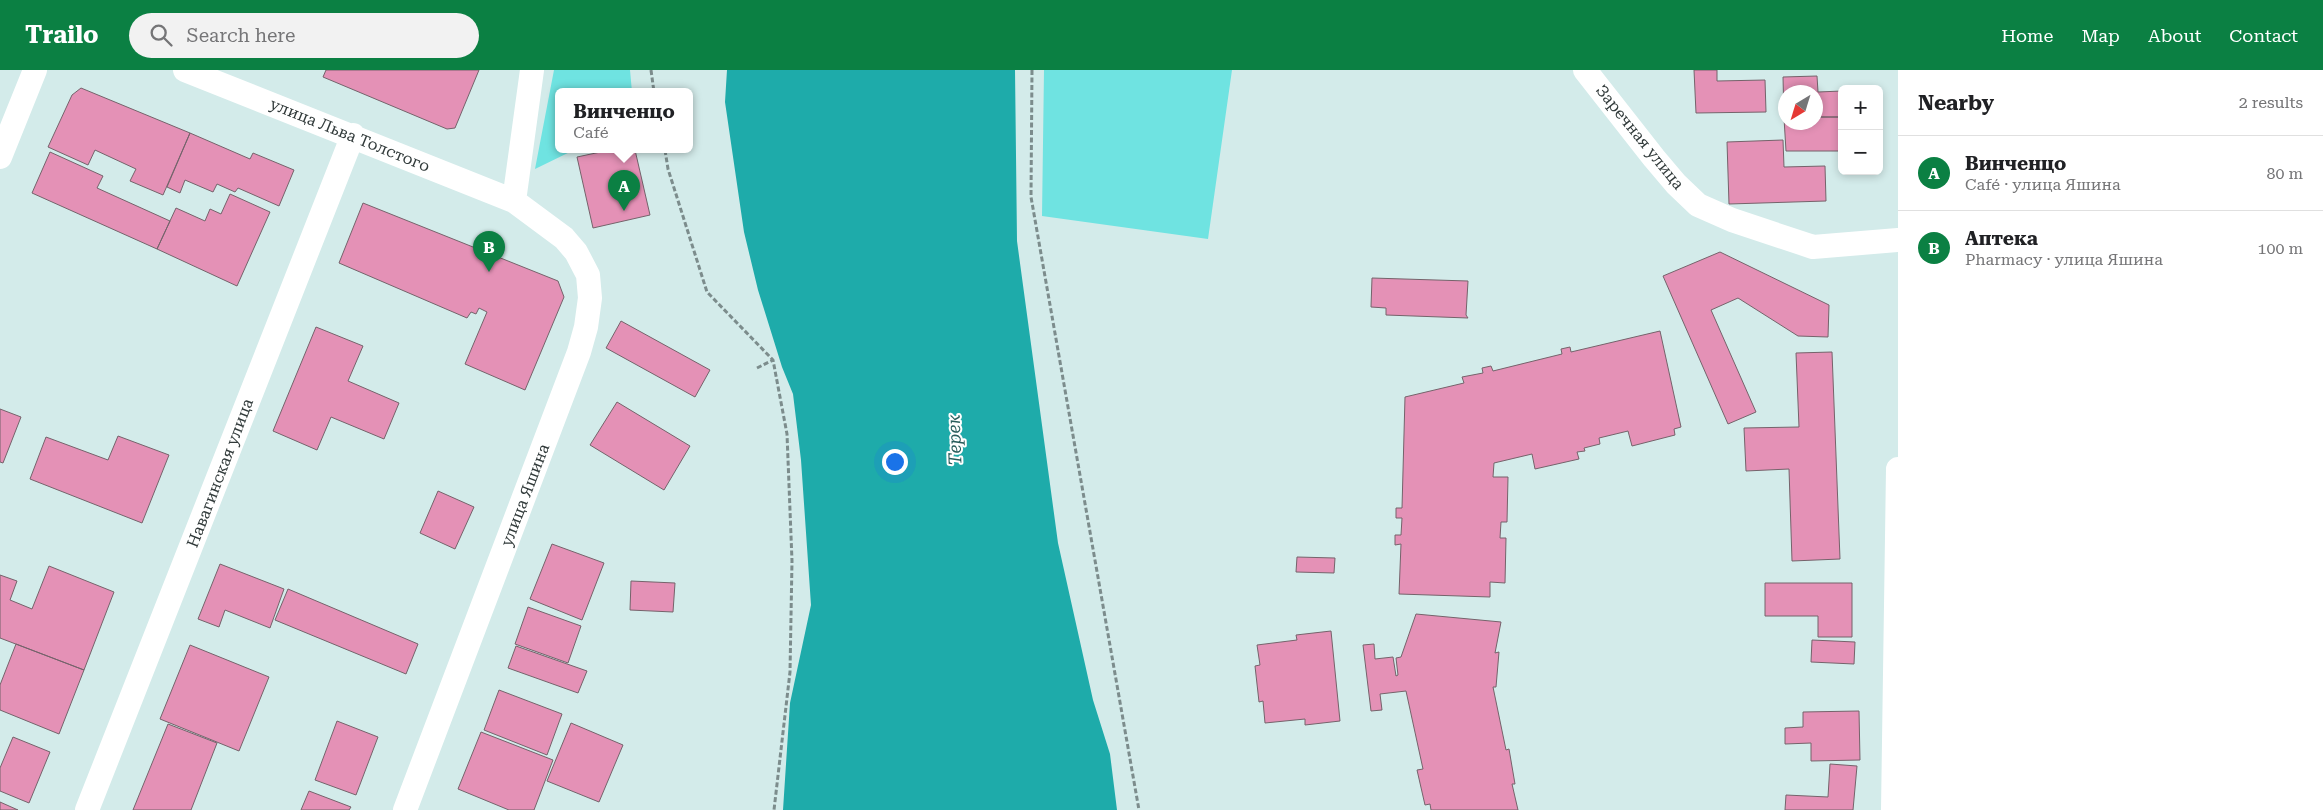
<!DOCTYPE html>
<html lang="en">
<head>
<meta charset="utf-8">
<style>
	body { margin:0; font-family:"Roboto Serif",serif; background:#f2f2f2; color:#202124 }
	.controls { position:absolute; right:15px; top:15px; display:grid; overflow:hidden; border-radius:8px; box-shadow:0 2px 8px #0003 }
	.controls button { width:45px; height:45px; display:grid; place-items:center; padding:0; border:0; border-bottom:1px solid #e0e0e0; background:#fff; color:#202124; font:25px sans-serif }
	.compass { position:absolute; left:1778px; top:15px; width:45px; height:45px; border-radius:50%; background:#fff; box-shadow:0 2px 8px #0003; rotate:218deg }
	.you { position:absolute; left:894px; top:391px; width:18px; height:18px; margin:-12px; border:4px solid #fff; border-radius:50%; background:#1a73e8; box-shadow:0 0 0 8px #1a73e833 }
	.badge { display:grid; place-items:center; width:32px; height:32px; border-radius:50%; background:#0b8043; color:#fff; font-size:16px; font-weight:700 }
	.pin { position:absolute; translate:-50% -41px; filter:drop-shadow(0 1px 2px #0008) }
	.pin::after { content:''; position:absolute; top:26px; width:18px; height:15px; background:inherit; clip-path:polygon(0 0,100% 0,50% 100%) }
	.popup { position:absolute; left:555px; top:18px; width:138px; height:65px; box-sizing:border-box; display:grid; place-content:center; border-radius:8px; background:#fff; filter:drop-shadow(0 1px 4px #0005); font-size:16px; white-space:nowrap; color:#757577 }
	.popup b { font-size:19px; color:#202124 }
	.popup::after { content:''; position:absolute; left:50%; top:100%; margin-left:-10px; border:10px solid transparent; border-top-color:#fff }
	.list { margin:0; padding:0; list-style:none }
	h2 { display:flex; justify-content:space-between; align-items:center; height:65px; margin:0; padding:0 20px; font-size:21px }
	h2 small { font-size:16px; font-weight:400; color:#757577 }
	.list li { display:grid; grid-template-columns:32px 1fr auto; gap:15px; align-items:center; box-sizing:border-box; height:75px; padding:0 20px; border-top:1px solid #e0e0e0 }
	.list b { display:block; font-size:19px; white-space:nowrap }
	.list p { margin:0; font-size:16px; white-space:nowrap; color:#757577 }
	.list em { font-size:16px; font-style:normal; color:#757577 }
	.icon { flex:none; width:28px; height:28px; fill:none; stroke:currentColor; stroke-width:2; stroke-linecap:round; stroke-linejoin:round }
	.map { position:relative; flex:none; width:1898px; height:740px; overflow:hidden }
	header { display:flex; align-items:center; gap:30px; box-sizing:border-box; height:70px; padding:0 25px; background:#0b8043; color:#fff }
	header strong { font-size:24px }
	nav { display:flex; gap:28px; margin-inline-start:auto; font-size:18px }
	.search { width:350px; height:45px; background:#f2f2f2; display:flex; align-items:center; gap:12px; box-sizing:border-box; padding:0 18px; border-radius:28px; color:#757577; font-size:19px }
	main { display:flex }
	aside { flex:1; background:#fff }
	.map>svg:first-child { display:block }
</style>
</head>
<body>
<header>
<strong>Trailo</strong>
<div class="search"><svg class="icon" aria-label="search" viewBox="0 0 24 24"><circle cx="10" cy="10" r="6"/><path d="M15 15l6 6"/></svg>Search here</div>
<nav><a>Home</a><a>Map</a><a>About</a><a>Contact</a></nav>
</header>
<main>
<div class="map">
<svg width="1898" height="740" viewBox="0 0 1898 740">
	<rect width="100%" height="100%" fill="#d3ebea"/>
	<path fill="#6fe3e1" d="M554,0H630L632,22H559V80H574L535,99Z
		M1044,0H1232L1208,169L1042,146Z"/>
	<path fill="#1eabaa" d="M727,0H1015L1017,171L1058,473L1093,630L1110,684L1117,740H783L790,633L811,535L801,390L793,324L782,297L758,220L744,162L725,32Z"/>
	<path fill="#e491b6" stroke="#75636b" d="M326,0H479L455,58L447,59L323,7Z
		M1694,0H1717V11L1765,10L1766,42L1696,43Z
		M1817,6L1818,22L1842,21V47H1816V22H1786V48H1784L1783,7Z
		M81,18L190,63L163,125L130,111L136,99L95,80L88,95L48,77L72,25Z
		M1816,47H1842V81H1786L1784,48L1786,52H1816Z
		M190,63L250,89L253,83L294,100L279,136L238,118L235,122L217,114L213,122L185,110L180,123L167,117Z
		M1783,70L1784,97L1825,96L1826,131L1729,134L1727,72Z
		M610,80H635L650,145L593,158L577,87Z
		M50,82L103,106L97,118L170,151L157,179L32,123Z
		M230,124L270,142L237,216L157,179L176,138L205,151L210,139L221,144Z
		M363,133L558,211L564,227L525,320L465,294L487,242L479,238L476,244L471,242L467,248L339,193Z
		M1720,182L1829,235L1828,267L1798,266L1738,228L1711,240L1756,342L1728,354L1663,206Z
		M1372,208L1468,211L1466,245L1468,248L1386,245V238L1371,237Z
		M621,251L710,300L695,327L606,278Z
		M316,257L363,276L348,311L399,333L384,369L331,347L317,380L273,361Z
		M1660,261L1681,357L1674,359L1675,365L1632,376L1628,361L1599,368L1600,374L1584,378L1585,381L1577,382L1579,389L1535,399L1532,384L1494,393L1493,407H1508L1507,452H1501L1500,468H1506L1505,513L1490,512V527L1399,524L1401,474L1395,475V465H1401L1402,448H1396V438H1402L1405,327L1464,313L1462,307L1483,303L1482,298L1491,296L1493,301L1562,284L1561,279L1570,277L1571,282Z
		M1832,282L1840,489L1792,491L1789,399L1746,401L1744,358L1799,357L1796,283Z
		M617,332L690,376L664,420L590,375Z
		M0,339L21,347L3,393L0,392Z
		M118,366L169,385L142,453L30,409L46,367L108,390Z
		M438,421L474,437L455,479L420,463Z
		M552,474L604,493L582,550L530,529Z
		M1297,487L1335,488L1334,503L1296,502Z
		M220,494L284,519L270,558L225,540L219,557L198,549Z
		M49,496L114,522L84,600L0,568V505L17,511L10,530L32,539Z
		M631,511L675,513L673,542L630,540Z
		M1765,513H1852V567H1818V546H1765Z
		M288,519L418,574L406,604L275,550Z
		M528,537L581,556L568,593L515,574Z
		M1416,544L1501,552L1495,583L1499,582L1496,617H1493L1506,680L1509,679L1515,714H1512L1518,740H1431L1430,734L1425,735L1417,700L1423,699L1406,621L1380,624L1382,640L1371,641L1363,575L1374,574L1375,589L1393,587L1396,606L1398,605L1396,588L1401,587Z
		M1331,561L1340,651L1305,655V649L1265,653L1263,631L1259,632L1255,596L1260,595L1257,575L1297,570L1296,565Z
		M1812,570L1855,572L1854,594L1811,592Z
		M16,574L84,600L59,664L0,640V615Z
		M190,575L269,607L239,681L160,649Z
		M516,576L587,601L578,623L508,598Z
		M499,620L562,644L547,685L484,660Z
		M1859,641L1860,690L1811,691V673L1785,674V658L1803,657V642Z
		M337,651L378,667L356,725L315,710Z
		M571,653L623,675L599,732L547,711Z
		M168,654L217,673L191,740H133Z
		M481,662L553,690L534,740H509L458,719Z
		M13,667L50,682L29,733L0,721V698Z
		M1830,694L1857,696L1853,740H1785L1786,725L1828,727Z
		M309,721L351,737L349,740H301Z
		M0,732L18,740H0Z"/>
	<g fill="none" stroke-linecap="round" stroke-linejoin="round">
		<path stroke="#7c8c8c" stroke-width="3" stroke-dasharray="5 2.5" stroke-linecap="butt" d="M651,0L654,22
			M1032,0L1031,127L1139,740
			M665,80L668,99L707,222L773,290L787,364L792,491L790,602L774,740
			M757,298L773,290"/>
		<path stroke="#fff" stroke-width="24" d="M185,0L514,131L564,168L576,182L588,205L590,228L586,257L579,282L405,740
			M1585,0L1654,88L1676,114L1698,135L1732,150L1813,177L1898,170
			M0,87L35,0
			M514,131L532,0
			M87,740L353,65
			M1893,740L1898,399"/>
	</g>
	<g text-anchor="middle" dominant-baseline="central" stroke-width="4" stroke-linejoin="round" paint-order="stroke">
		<g font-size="16" fill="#313a3a" stroke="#fff">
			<text transform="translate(350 65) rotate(22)">улица Льва Толстого</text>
			<text transform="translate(1640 67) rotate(51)">Заречная улица</text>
			<text transform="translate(220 403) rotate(-69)">Навагинская улица</text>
			<text transform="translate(525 425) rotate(-69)">улица Яшина</text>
		</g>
		<g font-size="18" font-style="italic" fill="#285c5b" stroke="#fff">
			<text transform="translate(954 370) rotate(-92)">Терек</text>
		</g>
	</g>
</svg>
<div class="controls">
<button>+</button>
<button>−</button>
</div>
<svg class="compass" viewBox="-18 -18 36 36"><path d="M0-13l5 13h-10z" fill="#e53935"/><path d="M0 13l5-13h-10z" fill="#757577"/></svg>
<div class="you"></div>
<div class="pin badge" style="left:624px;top:141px">A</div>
<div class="popup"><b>Винченцо</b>Café</div>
<div class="pin badge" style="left:489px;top:202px">B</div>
</div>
<aside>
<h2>Nearby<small>2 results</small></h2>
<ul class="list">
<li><span class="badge">A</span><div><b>Винченцо</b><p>Café · улица Яшина</p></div><em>80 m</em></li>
<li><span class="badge">B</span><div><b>Аптека</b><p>Pharmacy · улица Яшина</p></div><em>100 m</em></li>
</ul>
</aside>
</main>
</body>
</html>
